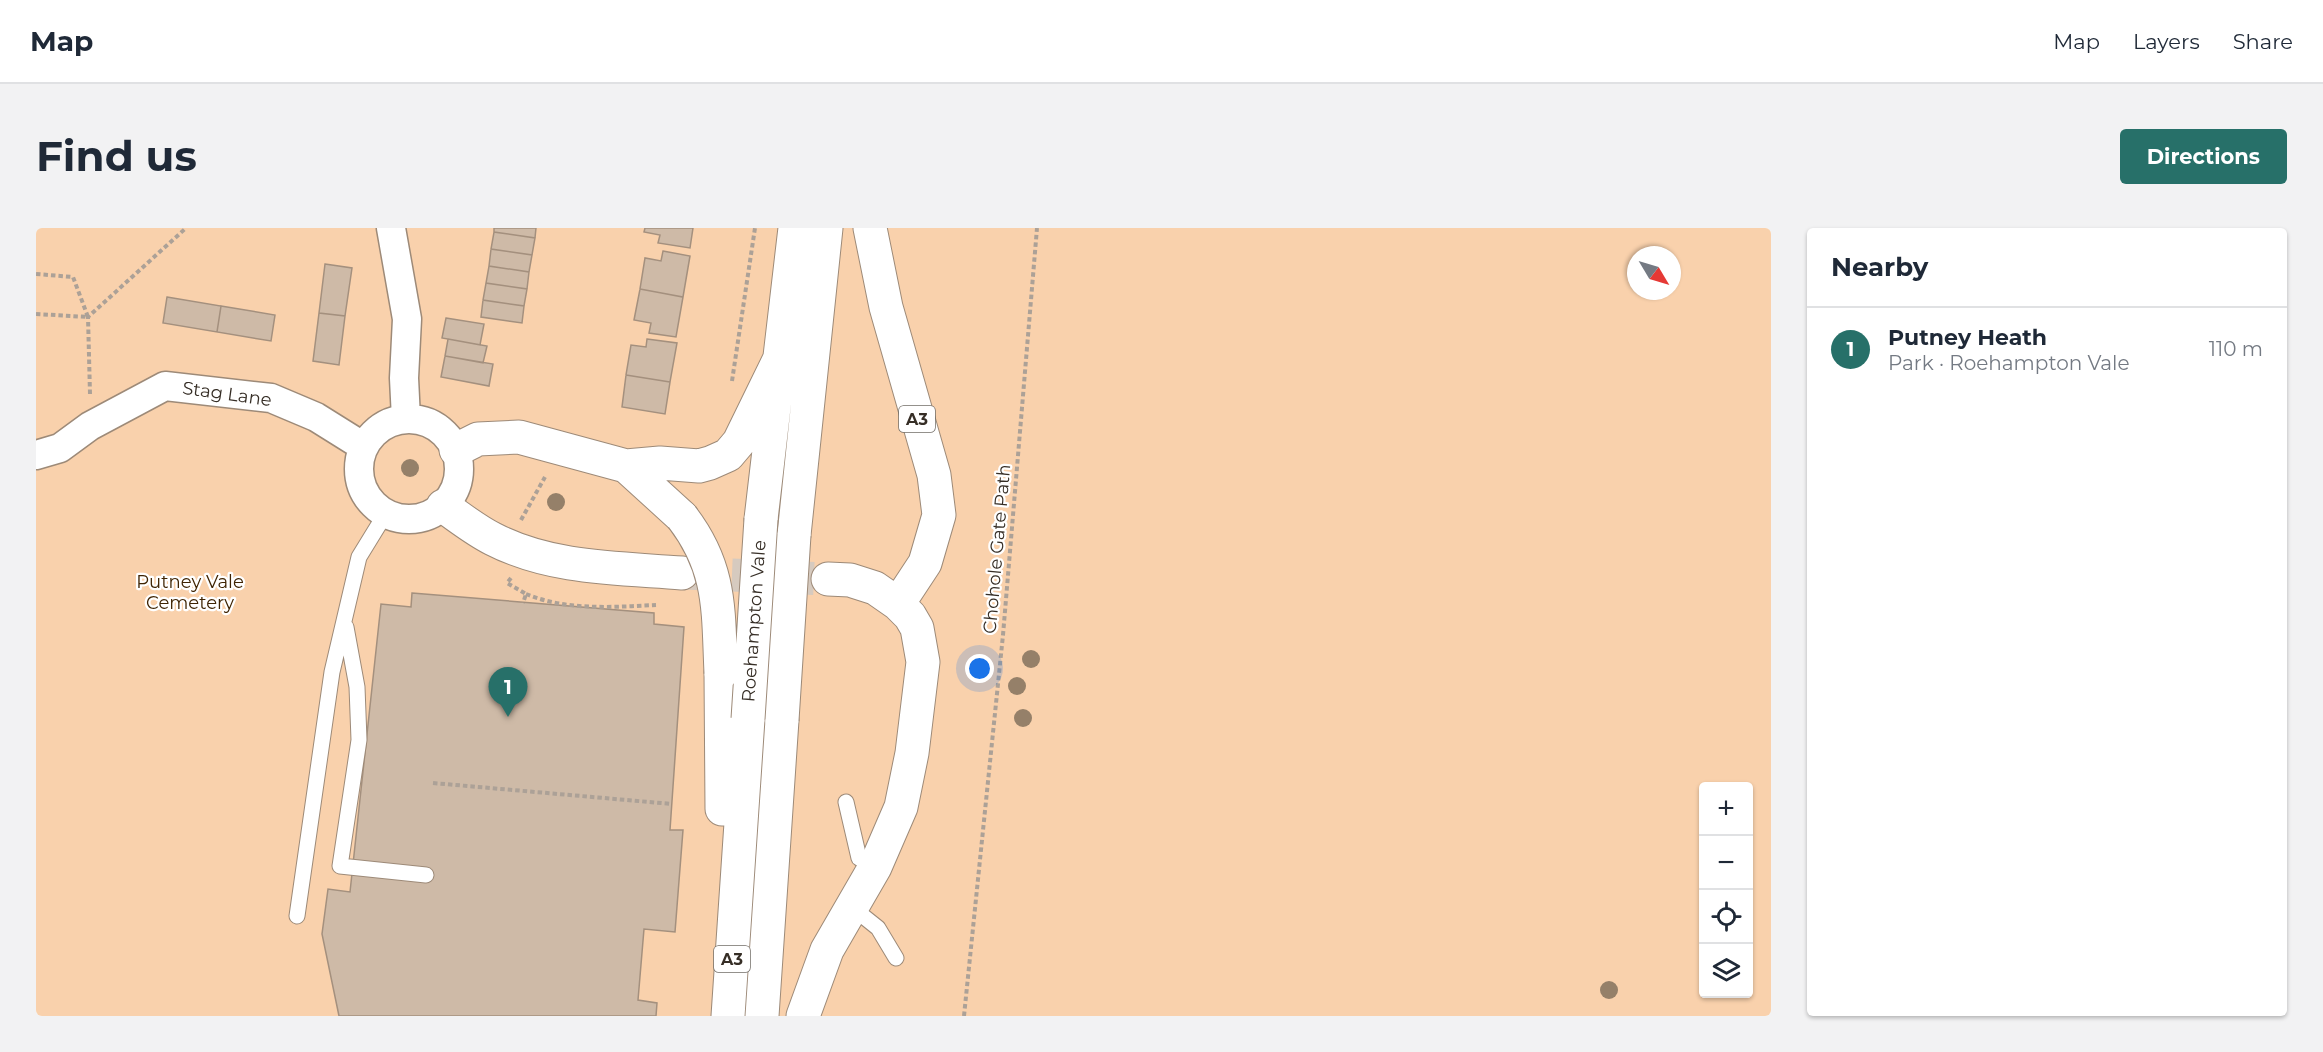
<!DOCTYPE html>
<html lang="en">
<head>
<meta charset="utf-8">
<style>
	body { margin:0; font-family:Montserrat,sans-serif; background:#f2f2f3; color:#1f2937 }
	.controls { position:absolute; right:18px; bottom:18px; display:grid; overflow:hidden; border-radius:6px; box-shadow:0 2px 4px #0004 }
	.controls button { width:54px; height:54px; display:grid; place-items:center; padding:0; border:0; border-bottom:2px solid #e0e1e3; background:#fff; color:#1f2937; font:30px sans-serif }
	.compass { position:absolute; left:1591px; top:18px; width:54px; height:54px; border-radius:50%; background:#fff; box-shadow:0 2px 4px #0004; rotate:128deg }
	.you { position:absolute; left:944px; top:441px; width:21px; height:21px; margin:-15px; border:4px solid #fff; border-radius:50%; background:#1a73e8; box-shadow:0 0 0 9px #1a73e833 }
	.badge { display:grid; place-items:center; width:39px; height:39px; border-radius:50%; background:#277069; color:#fff; font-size:20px; font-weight:700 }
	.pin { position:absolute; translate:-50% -50px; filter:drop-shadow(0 2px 3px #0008) }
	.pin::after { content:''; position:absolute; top:32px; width:21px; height:18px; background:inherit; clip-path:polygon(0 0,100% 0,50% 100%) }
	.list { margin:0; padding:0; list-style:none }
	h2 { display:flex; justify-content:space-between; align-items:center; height:78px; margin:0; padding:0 24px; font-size:26px }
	h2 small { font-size:20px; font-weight:400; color:#747a83 }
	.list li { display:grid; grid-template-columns:39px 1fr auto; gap:18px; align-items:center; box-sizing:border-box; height:84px; padding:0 24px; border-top:2px solid #e0e1e3 }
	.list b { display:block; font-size:22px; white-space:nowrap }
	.list p { margin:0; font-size:20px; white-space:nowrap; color:#747a83 }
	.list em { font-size:20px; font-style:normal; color:#747a83 }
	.icon { flex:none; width:33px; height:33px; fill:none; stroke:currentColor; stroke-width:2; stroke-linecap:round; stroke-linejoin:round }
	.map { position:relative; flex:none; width:1735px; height:788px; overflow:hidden; border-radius:6px }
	header { display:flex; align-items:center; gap:36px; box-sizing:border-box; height:84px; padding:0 30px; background:#fff; border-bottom:2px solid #e0e1e3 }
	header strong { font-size:28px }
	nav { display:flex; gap:33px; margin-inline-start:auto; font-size:21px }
	.intro { display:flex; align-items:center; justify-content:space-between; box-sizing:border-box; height:144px; padding:0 36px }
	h1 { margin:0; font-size:42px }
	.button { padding:15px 27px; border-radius:6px; background:#277069; color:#fff; font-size:21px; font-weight:700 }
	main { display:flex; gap:36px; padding:0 36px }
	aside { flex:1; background:#fff; border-radius:6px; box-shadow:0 2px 4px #0004 }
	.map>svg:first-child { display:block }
</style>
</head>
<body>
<header>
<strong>Map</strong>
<nav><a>Map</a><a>Layers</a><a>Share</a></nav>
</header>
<div class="intro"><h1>Find us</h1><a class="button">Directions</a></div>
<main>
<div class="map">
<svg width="1735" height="788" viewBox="0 0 1735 788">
	<rect width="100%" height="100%" fill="#fef1e5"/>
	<path fill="#f9d1ac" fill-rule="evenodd" d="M0,0H1735V788H0ZM1600,27H1636V63H1600ZM1668,558H1712V766H1668Z"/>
	<path fill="#cebaa7" stroke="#a4907e" stroke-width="1.5" d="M458,0H500L499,10L458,4Z
		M609,0H657L654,20L622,15L624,7L608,4Z
		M458,4L499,10L496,27L455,21Z
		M455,21L496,27L493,44L453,38Z
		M627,23L654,28L647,69L604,61L609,30L625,33Z
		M289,36L316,40L309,88L283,85Z
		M453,38L493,44L491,61L450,55Z
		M450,55L491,61L488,78L447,72Z
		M604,61L647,69L640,109L613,105L615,95L598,92Z
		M131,69L185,78L181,104L127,95Z
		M447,72L488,78L486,95L445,89Z
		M185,78L239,87L235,113L181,104Z
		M283,85L309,88L303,137L277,133Z
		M410,90L448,96L444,117L406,110Z
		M412,111L451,118L447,135L409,128Z
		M611,111L641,115L634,154L590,147L595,117L610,119Z
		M409,128L457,136L453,158L405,149Z
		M590,147L634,154L629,186L586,179Z
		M376,365L618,385V396L648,399L634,602H647L639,704L608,701L602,772L621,775L620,788H303L286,706L292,661L314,664L345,376L375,379Z"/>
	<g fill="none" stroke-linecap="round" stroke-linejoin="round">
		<path stroke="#d6cabf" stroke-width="33" stroke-dasharray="33 16" stroke-linecap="butt" d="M647,345L792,351"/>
		<defs>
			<path id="service" d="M310,399L321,459L323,512L304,638L390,647
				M810,574L823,630L839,639
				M817,680L842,700L860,730
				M261,688L296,444L323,329L350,285"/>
			<path id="minor" d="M355,0L371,91L368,150L370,191
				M323 241a50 50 0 1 1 100 0a50 50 0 1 1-100 0Z
				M0,227L24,220L54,198L129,158L235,170L280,189L328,219"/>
			<path id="trunk" d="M834,0L850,79L898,247L903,287L889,335L862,376
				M420,222L442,211L483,209L590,238L624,235L663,238L674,235L692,227L703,214L744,130
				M590,238L646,289
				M407,278C423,289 439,302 457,311C515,341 582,340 646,345
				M725,291L759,0
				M758,307L790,0
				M685,445L686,581
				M692,788L712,491
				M726,788L746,492
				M767,788L791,722L839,639L865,579L876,525L887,434L881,400L874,388L862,376L839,360L814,352L792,351"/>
		</defs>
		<use href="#service" stroke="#9d8a78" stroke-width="17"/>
		<use href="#minor" stroke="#9d8a78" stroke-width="31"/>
		<use href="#trunk" stroke="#9d8a78" stroke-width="35"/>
		<path stroke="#aca197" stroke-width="4" stroke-dasharray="4.5 3" stroke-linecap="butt" d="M0,46L37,49L52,89L0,86
			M696,153L719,0
			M54,166L52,89L150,0
			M485,292L509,249
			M475,350L471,355L490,366L487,375
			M490,366C531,383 576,379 620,377
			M397,555L636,576
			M928,788L967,407L1001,0"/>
		<use href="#service" stroke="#fff" stroke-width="15"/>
		<use href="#minor" stroke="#fff" stroke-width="28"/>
		<use href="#trunk" stroke="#fff" stroke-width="33"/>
		<defs>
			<path id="trunk-bridge" d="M646,289C686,341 682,383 685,445
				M712,491L725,291
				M746,492L758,307"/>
		</defs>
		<use href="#trunk-bridge" stroke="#9d8a78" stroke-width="35" stroke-linecap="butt"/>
		<use href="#trunk-bridge" stroke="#fff" stroke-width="33"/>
	</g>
	<g fill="#958069">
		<circle cx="374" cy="240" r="9"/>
		<circle cx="520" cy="274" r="9"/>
		<circle cx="995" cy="431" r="9"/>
		<circle cx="981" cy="458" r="9"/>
		<circle cx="987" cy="490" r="9"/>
		<circle cx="1573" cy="762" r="9"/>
	</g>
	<g text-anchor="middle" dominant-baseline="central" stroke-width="4.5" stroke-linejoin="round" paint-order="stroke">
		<g fill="#fff" stroke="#726d67" stroke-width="1.5">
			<rect x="863" y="178" width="36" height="26" rx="4.5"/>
			<rect x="678" y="718" width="36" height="26" rx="4.5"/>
		</g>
		<g font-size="16" font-weight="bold" fill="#362e26">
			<text x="881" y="191">A3</text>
			<text x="696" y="731">A3</text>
		</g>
		<g font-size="18" fill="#362e26" stroke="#fff">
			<text transform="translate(191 166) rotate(8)">Stag Lane</text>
			<text transform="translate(961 321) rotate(-85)">Chohole Gate Path</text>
			<text transform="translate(718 393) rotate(-86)">Roehampton Vale</text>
		</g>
		<g font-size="18" fill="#3f2403" stroke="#fff">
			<text x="154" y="354">Putney Vale<tspan x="154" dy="21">Cemetery</tspan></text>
		</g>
	</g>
</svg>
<div class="controls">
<button>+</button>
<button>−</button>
<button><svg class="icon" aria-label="locate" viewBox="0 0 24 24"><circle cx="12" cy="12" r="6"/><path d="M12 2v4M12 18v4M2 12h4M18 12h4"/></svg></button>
<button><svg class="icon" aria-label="layers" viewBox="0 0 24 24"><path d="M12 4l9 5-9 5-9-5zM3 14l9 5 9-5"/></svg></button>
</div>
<svg class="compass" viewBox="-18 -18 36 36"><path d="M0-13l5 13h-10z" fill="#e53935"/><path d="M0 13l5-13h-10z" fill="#747a83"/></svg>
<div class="you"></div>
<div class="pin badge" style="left:472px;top:489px">1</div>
</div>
<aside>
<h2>Nearby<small></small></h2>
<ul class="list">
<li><span class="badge">1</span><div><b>Putney Heath</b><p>Park · Roehampton Vale</p></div><em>110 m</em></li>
</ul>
</aside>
</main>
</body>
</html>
